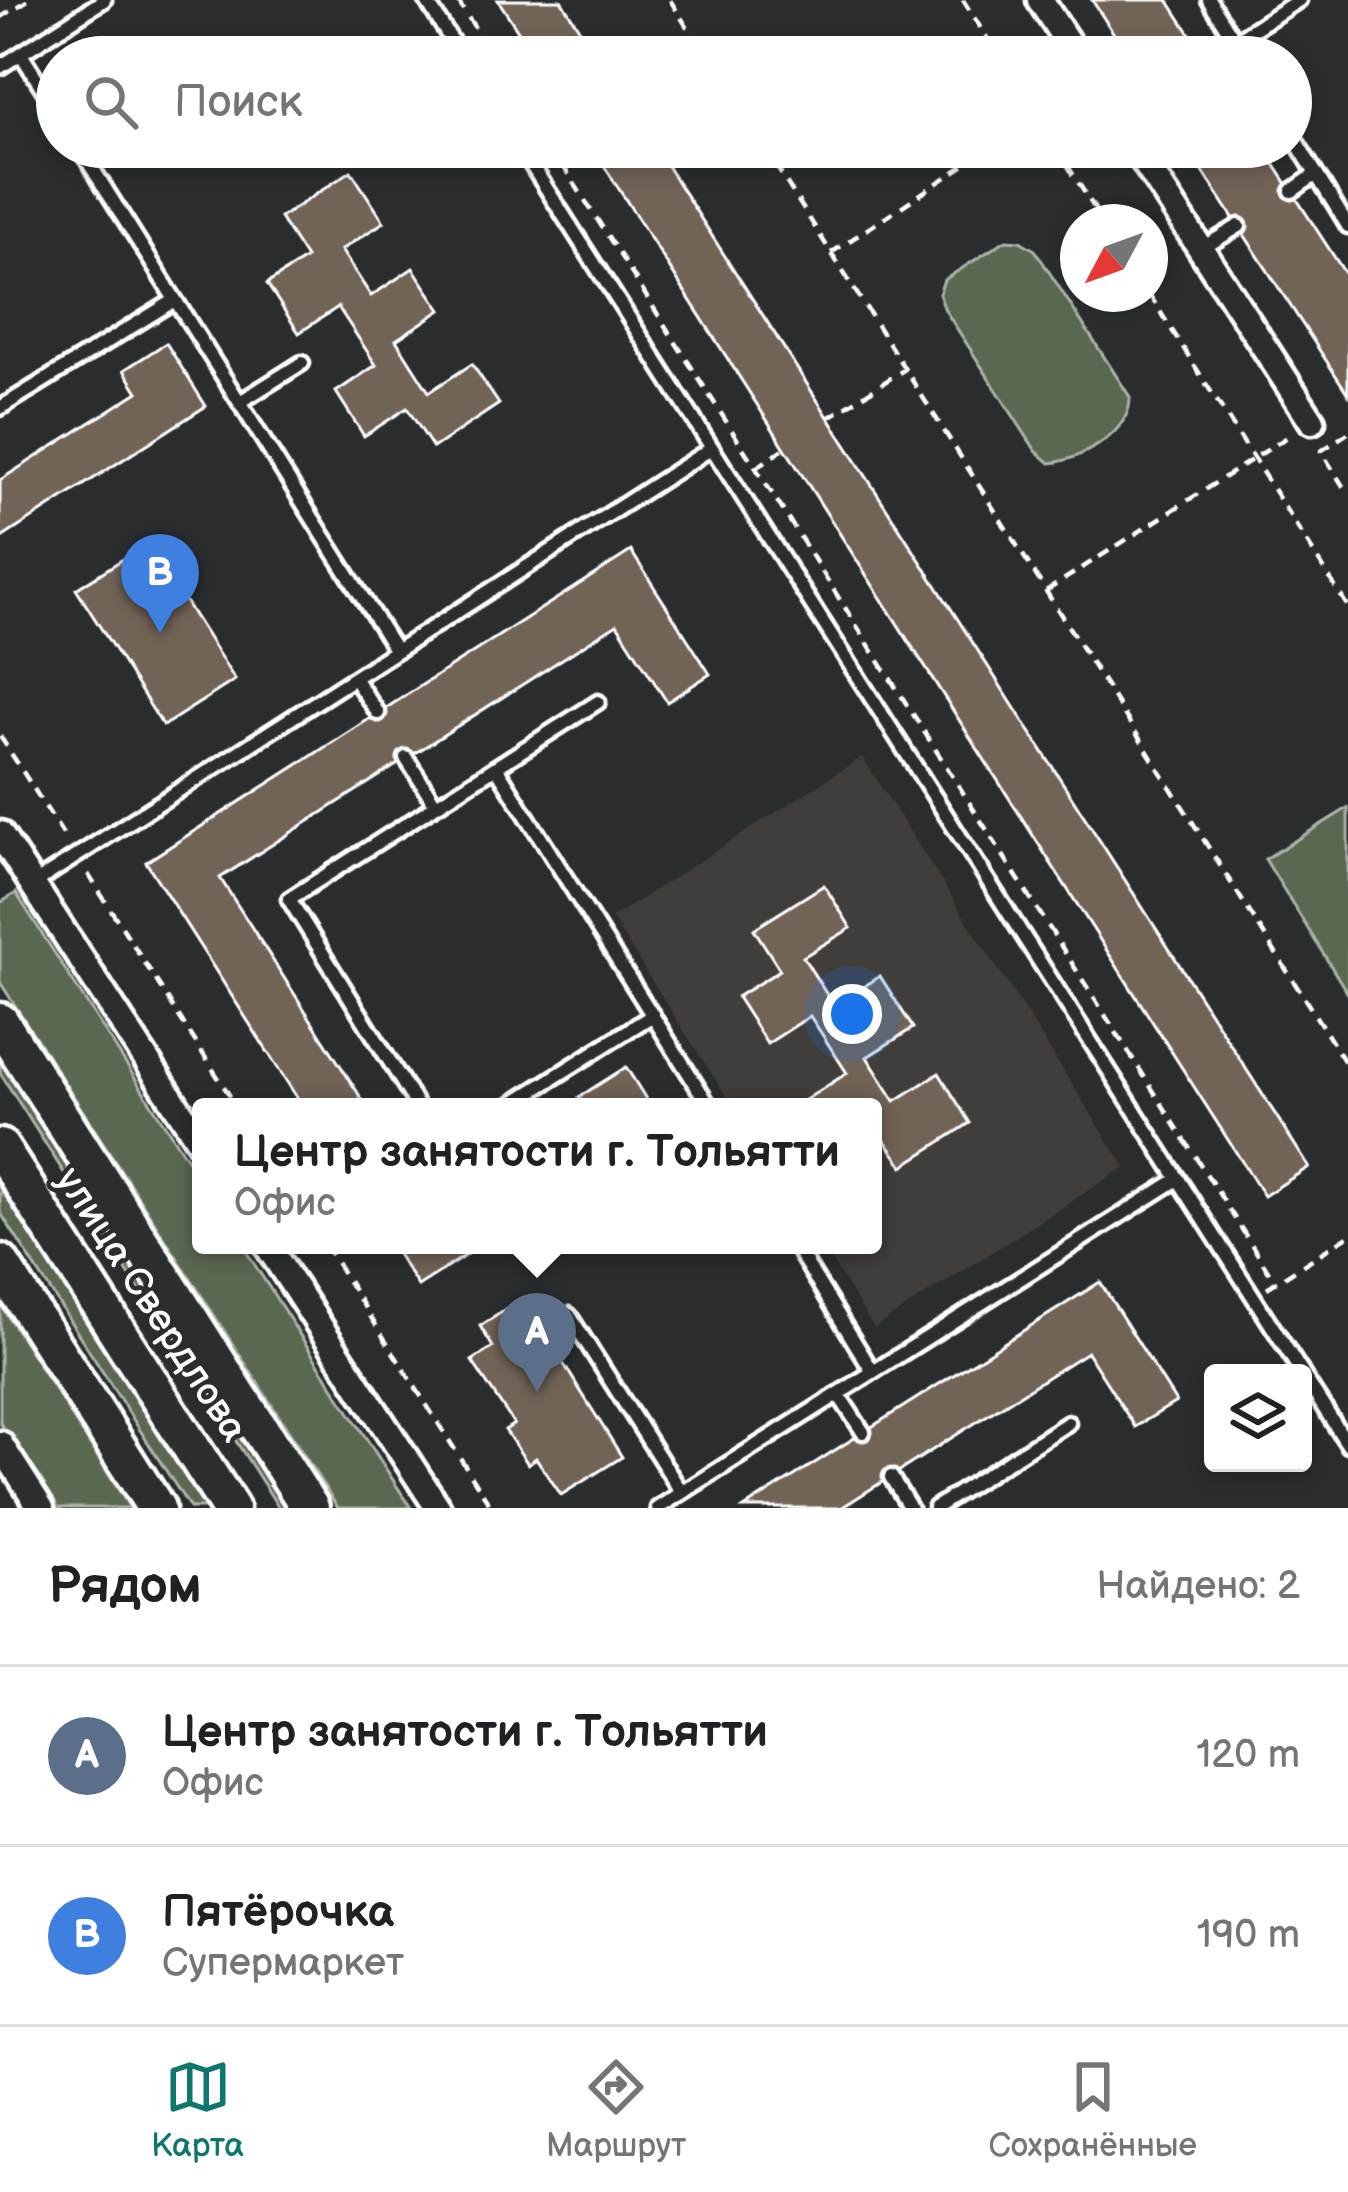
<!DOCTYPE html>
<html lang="ru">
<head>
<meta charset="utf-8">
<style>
	body { margin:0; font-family:"Balsamiq Sans",sans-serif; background:#f2f2f2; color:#202124 }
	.controls { position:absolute; right:36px; bottom:36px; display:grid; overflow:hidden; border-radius:12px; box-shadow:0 6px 18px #0003 }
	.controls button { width:108px; height:108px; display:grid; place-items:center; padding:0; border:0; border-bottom:3px solid #e0e0e0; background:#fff; color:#202124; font:60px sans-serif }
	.compass { position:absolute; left:1060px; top:204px; width:108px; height:108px; border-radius:50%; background:#fff; box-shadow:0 6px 18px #0003; rotate:229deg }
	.you { position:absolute; left:852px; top:1014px; width:42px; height:42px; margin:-30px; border:9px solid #fff; border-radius:50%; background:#1a73e8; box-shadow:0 0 0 18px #1a73e833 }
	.badge { display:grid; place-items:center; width:78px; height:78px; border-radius:50%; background:#0f766e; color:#fff; font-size:39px; font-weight:700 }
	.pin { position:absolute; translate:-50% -99px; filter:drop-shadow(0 3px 6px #0008) }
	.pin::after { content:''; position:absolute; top:63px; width:42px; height:36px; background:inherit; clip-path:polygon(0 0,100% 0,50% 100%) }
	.popup { position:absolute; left:192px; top:1098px; width:690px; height:156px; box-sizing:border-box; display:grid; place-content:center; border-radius:12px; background:#fff; filter:drop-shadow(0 3px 9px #0005); font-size:39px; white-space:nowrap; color:#757577 }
	.popup b { font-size:45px; color:#202124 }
	.popup::after { content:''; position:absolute; left:50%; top:100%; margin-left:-24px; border:24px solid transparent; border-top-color:#fff }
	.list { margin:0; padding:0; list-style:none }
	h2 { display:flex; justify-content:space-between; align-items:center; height:156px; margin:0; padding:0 48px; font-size:51px }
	h2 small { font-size:39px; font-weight:400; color:#757577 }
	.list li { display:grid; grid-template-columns:78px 1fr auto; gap:36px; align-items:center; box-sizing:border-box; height:180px; padding:0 48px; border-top:3px solid #e0e0e0 }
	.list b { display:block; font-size:45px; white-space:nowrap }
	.list p { margin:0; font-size:39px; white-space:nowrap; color:#757577 }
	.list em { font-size:39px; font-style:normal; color:#757577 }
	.icon { flex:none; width:66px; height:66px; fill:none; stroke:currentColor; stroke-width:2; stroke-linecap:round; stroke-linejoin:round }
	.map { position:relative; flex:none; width:1348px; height:1508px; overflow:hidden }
	.search { position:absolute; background:#fff; box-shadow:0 6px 18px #0003; left:36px; right:36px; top:36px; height:132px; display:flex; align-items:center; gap:30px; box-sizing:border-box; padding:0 42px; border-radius:66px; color:#757577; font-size:45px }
	.sheet { height:516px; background:#fff }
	nav { display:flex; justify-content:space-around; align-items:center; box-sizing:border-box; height:168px; border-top:3px solid #e0e0e0; background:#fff; font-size:33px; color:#757577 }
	nav a { display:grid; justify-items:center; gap:6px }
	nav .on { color:#0f766e }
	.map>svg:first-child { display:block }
</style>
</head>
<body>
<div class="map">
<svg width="1348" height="1508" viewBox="0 0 1348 1508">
	<rect width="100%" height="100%" fill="#2a2d2e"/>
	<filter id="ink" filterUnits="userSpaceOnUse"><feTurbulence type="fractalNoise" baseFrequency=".00833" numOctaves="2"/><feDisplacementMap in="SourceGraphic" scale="24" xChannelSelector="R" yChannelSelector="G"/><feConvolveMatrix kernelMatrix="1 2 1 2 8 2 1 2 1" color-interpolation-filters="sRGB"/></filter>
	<g filter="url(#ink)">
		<path fill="#3f3e3a" d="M862,757L1125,1167L874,1328L821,1245H873V1107H733L611,918Z"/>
		<path fill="#5a6851" stroke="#acb4a8" stroke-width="3" d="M1006,240L1020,241L1035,250L1130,397C1131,432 1082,460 1050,463L1036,451L945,310L939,294L944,280Z
			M1348,808V994L1265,859Z
			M16,893L201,1181V1245H242L411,1508H338L0,982V903Z
			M0,1047L296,1508H279L0,1073Z
			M0,1184L208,1508H190L0,1212Z
			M0,1304L130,1508H55L0,1423Z"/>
		<path fill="#716457" stroke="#fff" stroke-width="3" d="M498,0H561L597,57H535Z
			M1092,0H1168L1205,57H1129Z
			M592,147H655L1309,1167L1264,1196Z
			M1187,147H1263L1348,278V394Z
			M351,171L384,222L341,250L371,296L413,268L441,310L396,340L429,392L472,364L499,404L433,448L407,408L364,436L336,392L376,365L338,307L299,333L267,284L306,258L280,218Z
			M166,343L206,406L0,539V480L138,392L124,370Z
			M148,543L235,680L163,726L76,589Z
			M631,551L710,674L667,702L617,624L220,878L367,1107H303L146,862Z
			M824,885L851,928L803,957L834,1006L880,976L913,1028L867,1057L895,1101L939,1073L970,1123L903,1166L873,1124V1107H806L802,1102L847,1073L810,1016L767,1044L737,997L780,970L754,929Z
			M626,1067L651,1107H586L579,1097Z
			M391,1245H482L418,1286Z
			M1100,1282L1176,1402L1135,1427L1087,1352L841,1508H744Z
			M523,1299L622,1457L561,1495L536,1458L528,1464L505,1430L514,1424L472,1361L493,1347L480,1326Z"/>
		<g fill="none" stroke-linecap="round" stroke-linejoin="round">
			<defs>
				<path id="lane" d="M426,0L462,57
					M1209,0L1245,57
					M1235,41L1299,0
					M21,54L57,111
					M0,67L104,0
					M1291,133L1348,226
					M79,147L396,651
					M520,147L1302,1373
					M1292,191L1316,174
					M1201,249L1239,226
					M240,402L302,363
					M0,408L175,300
					M354,678L378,713
					M406,758L436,805
					M496,767L710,1107
					M33,884L712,448
					M418,1107L289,899L598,702
					M507,1107L653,1015
					M795,1245L873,1372
					M569,1315L682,1493
					M1303,1375L1348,1445
					M838,1394L863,1432
					M891,1477L910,1508
					M658,1508L1178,1179
					M935,1508L1068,1423"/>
				<path id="street" d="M1040,0L1077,57
					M1135,147L1312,421
					M0,834L201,1144
					M267,1245L438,1508
					M0,1444L41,1508"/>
				<path id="secondary" d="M0,1022L310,1508
					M0,1148L230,1508
					M0,1263L156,1508"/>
			</defs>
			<use href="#lane" stroke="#fff" stroke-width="21"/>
			<use href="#street" stroke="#fff" stroke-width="33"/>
			<use href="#secondary" stroke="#fff" stroke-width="45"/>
			<path stroke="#fff" stroke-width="4.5" stroke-dasharray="12 9" stroke-linecap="butt" d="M457,0L494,57
				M670,0L706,57
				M963,0L999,57
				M0,18L28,0
				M551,147L1276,1283
				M764,147L1348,1067
				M1056,147L1103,222
				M831,253L992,147
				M1149,294L1348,607
				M828,418L905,369
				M1348,433L1321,451L1348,494
				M756,468L785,448
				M1046,591L1289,436
				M0,736L66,839
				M88,874L237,1107
				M325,1245L492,1508
				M1267,1288L1348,1236"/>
			<use href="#lane" stroke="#2a2d2e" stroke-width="12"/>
			<use href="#street" stroke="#2a2d2e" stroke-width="24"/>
			<use href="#secondary" stroke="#2a2d2e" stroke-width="36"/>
		</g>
	</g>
	<g text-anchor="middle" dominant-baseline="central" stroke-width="9" stroke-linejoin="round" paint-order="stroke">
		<g font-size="39" fill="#fff" stroke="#2a2d2e">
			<text transform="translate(151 1305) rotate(57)">улица Свердлова</text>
		</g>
	</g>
</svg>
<div class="controls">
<button><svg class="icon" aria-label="layers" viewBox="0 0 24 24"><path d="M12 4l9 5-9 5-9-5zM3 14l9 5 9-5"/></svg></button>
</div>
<svg class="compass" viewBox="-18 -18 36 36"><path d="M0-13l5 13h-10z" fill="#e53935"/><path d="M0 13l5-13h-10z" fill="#757577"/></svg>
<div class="you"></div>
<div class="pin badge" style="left:537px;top:1392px;background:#5c6f8a">A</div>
<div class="popup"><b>Центр занятости г. Тольятти</b>Офис</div>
<div class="pin badge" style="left:160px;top:633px;background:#3f7fe0">B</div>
<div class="search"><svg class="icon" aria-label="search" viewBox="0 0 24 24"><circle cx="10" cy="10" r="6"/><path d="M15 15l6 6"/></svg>Поиск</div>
</div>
<section class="sheet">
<h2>Рядом<small>Найдено: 2</small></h2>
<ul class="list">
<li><span class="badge" style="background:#5c6f8a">A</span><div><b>Центр занятости г. Тольятти</b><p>Офис</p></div><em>120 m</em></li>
<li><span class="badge" style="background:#3f7fe0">B</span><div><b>Пятёрочка</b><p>Супермаркет</p></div><em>190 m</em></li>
</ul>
</section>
<nav>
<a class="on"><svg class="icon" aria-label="map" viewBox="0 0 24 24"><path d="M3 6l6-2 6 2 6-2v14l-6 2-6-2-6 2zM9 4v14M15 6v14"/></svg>Карта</a>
<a><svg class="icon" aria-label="directions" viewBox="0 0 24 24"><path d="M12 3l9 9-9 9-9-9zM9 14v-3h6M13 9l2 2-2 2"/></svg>Маршрут</a>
<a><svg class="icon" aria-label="saved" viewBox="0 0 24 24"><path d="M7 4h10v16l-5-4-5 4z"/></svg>Сохранённые</a>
</nav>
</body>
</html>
